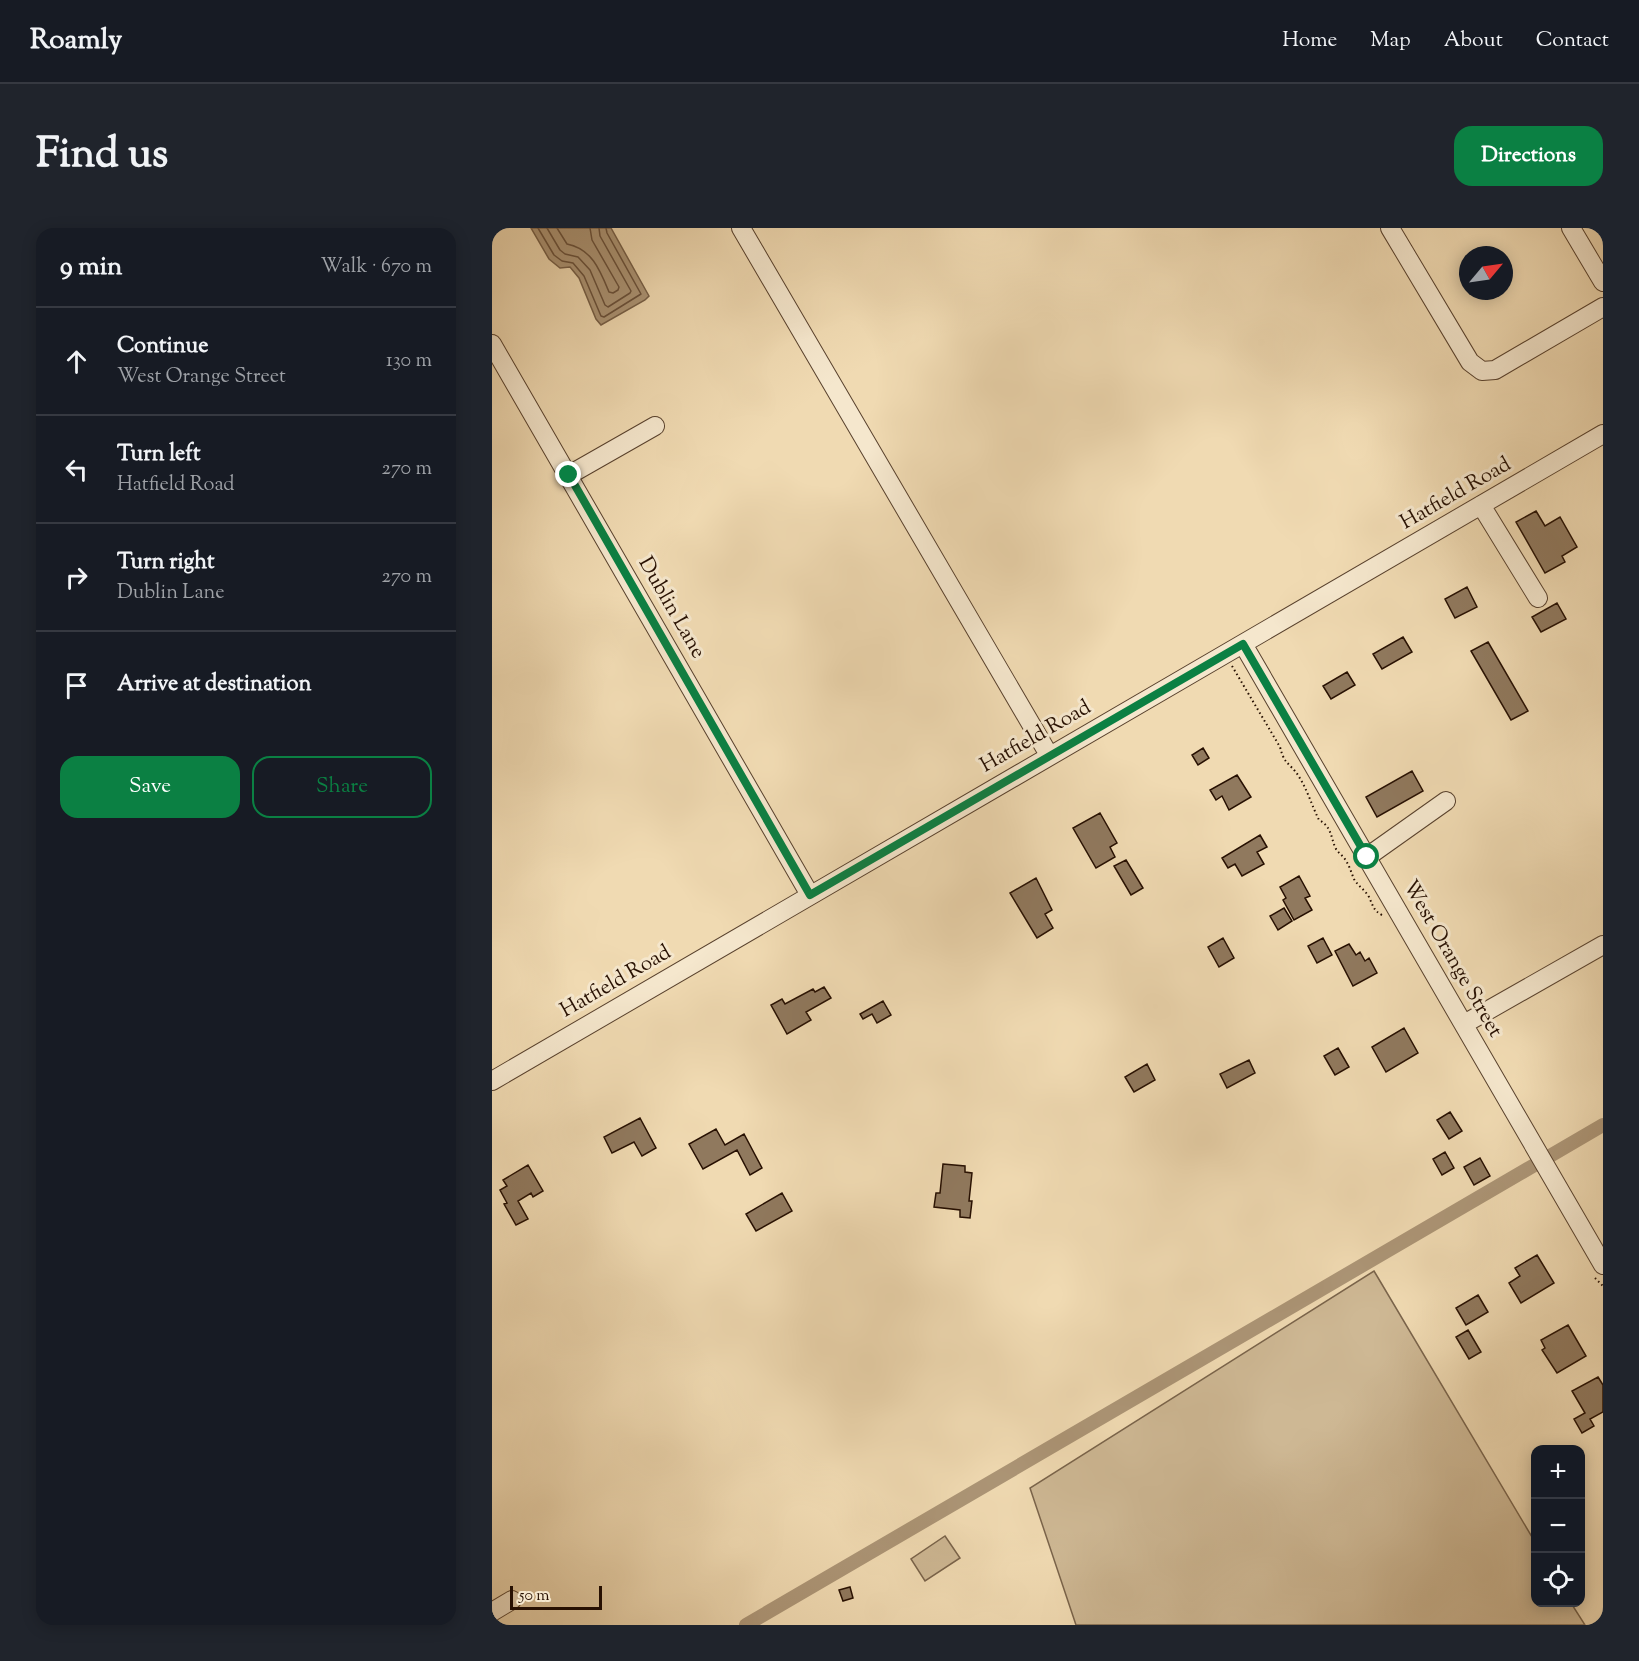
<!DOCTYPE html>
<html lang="en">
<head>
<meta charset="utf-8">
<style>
	body { margin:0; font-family:"Sorts Mill Goudy",serif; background:#20242c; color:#f1f3f6 }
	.controls { position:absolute; right:18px; bottom:18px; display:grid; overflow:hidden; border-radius:12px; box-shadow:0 3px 15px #0003 }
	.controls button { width:54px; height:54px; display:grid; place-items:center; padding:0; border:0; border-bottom:2px solid #363941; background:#171b24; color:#f1f3f6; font:30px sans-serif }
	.compass { position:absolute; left:967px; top:18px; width:54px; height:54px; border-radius:50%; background:#171b24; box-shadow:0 3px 15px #0003; rotate:61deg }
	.scale { position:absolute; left:18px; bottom:15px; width:92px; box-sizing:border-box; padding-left:6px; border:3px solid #271002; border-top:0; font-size:16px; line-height:21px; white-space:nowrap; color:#271002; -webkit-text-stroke:4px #f5e7cd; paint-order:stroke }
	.stop { position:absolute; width:18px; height:18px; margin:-14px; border:4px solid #0b8043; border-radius:50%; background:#fff }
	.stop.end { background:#0b8043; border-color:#fff; box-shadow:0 2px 6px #0008 }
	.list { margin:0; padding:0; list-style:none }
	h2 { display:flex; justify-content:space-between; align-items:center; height:78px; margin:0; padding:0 24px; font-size:26px }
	h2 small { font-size:20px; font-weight:400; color:#9ea1a6 }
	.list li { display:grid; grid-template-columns:39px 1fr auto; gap:18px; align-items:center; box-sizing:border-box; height:108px; padding:0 24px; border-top:2px solid #363941 }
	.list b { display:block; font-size:22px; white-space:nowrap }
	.list p { margin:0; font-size:20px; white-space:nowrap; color:#9ea1a6 }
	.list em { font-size:20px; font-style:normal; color:#9ea1a6 }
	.actions { display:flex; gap:12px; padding:18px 24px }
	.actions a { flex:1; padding:14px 0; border:2px solid #0b8043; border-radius:18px; text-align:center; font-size:21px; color:#0b8043 }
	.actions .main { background:#0b8043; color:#fff }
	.icon { flex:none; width:33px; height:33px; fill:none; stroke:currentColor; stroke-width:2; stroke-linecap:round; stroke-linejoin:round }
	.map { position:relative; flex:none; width:1111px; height:1397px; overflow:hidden; border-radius:18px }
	header { display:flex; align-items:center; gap:36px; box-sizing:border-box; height:84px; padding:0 30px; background:#171b24; border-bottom:2px solid #363941 }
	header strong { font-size:28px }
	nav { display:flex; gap:33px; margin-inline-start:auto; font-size:21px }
	.intro { display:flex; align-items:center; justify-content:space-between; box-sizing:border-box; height:144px; padding:0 36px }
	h1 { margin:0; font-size:42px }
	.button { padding:15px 27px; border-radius:18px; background:#0b8043; color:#fff; font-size:21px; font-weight:700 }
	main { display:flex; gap:36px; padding:0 36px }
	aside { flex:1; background:#171b24; border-radius:18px; box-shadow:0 3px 15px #0003 }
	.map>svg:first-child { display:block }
</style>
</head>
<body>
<header>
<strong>Roamly</strong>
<nav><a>Home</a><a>Map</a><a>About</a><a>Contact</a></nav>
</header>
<div class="intro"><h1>Find us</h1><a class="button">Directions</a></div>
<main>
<aside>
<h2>9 min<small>Walk · 670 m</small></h2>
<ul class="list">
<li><svg class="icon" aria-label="ahead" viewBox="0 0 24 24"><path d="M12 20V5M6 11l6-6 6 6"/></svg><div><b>Continue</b><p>West Orange Street</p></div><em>130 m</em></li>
<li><svg class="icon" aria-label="left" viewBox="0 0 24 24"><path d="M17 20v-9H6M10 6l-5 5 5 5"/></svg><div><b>Turn left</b><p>Hatfield Road</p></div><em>270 m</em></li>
<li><svg class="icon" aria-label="right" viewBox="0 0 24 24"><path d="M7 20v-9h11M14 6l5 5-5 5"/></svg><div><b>Turn right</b><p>Dublin Lane</p></div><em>270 m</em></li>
<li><svg class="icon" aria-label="arrive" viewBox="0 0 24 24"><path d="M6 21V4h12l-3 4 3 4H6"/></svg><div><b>Arrive at destination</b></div></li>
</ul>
<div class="actions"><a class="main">Save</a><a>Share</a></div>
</aside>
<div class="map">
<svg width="1111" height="1397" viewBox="0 0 1111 1397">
	<rect width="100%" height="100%" fill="#f0dab2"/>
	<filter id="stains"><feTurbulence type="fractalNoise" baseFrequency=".00333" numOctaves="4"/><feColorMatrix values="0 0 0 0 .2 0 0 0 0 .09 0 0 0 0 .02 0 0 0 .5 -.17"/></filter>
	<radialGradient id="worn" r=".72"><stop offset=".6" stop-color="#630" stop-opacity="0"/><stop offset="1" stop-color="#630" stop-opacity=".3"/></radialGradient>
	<path fill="#ceb894" stroke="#7a644b" stroke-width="1.5" d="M882,1043L1043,1314L1044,1374L1079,1375L1093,1397H584L538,1260Z
		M453,1308L468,1330L433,1353L419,1331Z"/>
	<path fill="#ac9576" stroke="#776048" stroke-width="1.5" d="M39,0H119L157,68L153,72L109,97L104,91L87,50L78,39L68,40L57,31Z"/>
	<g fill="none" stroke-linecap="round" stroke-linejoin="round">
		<path stroke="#6a523c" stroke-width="1.5" d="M46,0L62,27L70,33L81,35L92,48L109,88L112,89L149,66L115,5L114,0
			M55,0L68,22L73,26L86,29L98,42L113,77L116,79L138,65L139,63L108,8L107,0
			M65,0L75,16C100,21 108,42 117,64L121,65L126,62L127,59L100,12L98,0"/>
		<path stroke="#ac9576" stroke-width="14" d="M254,1397L1111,897"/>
	</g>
	<path fill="#90795e" stroke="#271002" stroke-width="1.5" d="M1044,283L1053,298L1068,289L1085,319L1070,328L1073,334L1053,345L1024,294Z
		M975,359L985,379L963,390L953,371Z
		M1065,375L1074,391L1049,404L1040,389Z
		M911,409L920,424L890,441L881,426Z
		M996,414L1036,483L1019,492L979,423Z
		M855,444L863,457L839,471L831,458Z
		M711,520L717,530L706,537L700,527Z
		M920,543L931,563L885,589L874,569Z
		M745,547L759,569L737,582L730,568L724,572L718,562Z
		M608,585L625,615L618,619L623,629L604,640L581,600Z
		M768,607L775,619L765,624L772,636L750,648L743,636L736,640L730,630Z
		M634,632L651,660L639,667L622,638Z
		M807,648L818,668L813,670L820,682L802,692L791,672L794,670L788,659Z
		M544,650L560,682L553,686L561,700L545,710L518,665Z
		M792,680L800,693L786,702L778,688Z
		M731,710L742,730L727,739L716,719Z
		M831,710L840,727L825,735L816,718Z
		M857,716L864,727L868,724L873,733L877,730L885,745L861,758L843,723Z
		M332,759L339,770L314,784L319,792L295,806L279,777L290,771L293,776L321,761L323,764Z
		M391,773L399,787L385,795L380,786L371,791L368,786Z
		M912,800L926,825L894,844L880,819Z
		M846,820L857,839L843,847L832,828Z
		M757,832L763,845L735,860L728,846Z
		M655,836L663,852L642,864L633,849Z
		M958,884L970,903L957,911L945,892Z
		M148,890L164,920L150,928L142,914L120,925L112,909Z
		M224,901L233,917L252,906L270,940L258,947L245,922L211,941L197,916Z
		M953,924L962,940L950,947L941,931Z
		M988,930L998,948L982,957L972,939Z
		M451,936L473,938V944L480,945L477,973H480L478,990L468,989V982L442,979L444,965H448Z
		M36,937L51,963L41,969L39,965L26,973L36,991L24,997L12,976L15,975L8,962L15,958L11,952Z
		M290,965L300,983L264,1003L254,986Z
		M1045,1027L1062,1055L1029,1075L1017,1055L1028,1048L1023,1040Z
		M986,1067L996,1084L974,1097L964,1080Z
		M1076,1097L1094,1128L1065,1145L1050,1122L1053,1120L1049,1112Z
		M976,1102L989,1124L977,1131L964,1109Z
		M1106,1149L1111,1157V1184L1098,1191L1102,1198L1090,1205L1082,1191L1093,1185L1080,1163Z
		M358,1359L361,1370L351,1373L347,1362Z"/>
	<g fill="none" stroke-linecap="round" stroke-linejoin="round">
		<defs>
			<path id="minor" d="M249,0L557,527
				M898,0L978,134L990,143L1003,142L1111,79
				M1079,0L1111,54
				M0,116L318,667
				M77,247L163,198
				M989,277L1046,370
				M751,416L1111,1037
				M875,629L954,573
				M972,796L1111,717
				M0,853L1111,206
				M0,1384L20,1372"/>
		</defs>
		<use href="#minor" stroke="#59422e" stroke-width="20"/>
		<path stroke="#271002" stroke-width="2" stroke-dasharray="1.5 3" stroke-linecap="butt" d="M740,438L788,519C792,534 794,533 803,543C814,557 819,576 827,592C839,598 839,609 843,619C845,624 849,626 852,630C857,636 859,644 862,651C866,658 873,662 877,669C881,678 882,683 890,687
			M1103,1050L1111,1058"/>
		<use href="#minor" stroke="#f5e7cd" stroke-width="18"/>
	</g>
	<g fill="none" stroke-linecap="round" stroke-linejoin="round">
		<path stroke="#0b8043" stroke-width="8" d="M77,247L318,667L751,416L875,629"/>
	</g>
	<g text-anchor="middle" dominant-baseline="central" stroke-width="6" stroke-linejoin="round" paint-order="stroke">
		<g font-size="21" fill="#271002" stroke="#f5e7cd">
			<text transform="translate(964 266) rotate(-30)">Hatfield Road</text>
			<text transform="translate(179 380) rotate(60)">Dublin Lane</text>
			<text transform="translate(544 509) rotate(-30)">Hatfield Road</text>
			<text transform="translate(960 731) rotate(60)">West Orange Street</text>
			<text transform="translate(124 754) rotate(-30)">Hatfield Road</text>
		</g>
	</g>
	<rect width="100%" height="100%" filter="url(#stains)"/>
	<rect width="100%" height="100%" fill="url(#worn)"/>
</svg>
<div class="controls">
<button>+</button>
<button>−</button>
<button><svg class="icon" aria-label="locate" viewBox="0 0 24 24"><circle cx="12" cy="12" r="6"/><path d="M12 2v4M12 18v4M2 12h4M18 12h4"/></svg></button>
</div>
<svg class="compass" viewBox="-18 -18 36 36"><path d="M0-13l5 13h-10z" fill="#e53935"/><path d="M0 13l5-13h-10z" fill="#9ea1a6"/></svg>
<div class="scale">50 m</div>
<div class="stop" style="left:875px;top:629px"></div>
<div class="stop end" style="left:77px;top:247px"></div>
</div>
</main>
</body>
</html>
